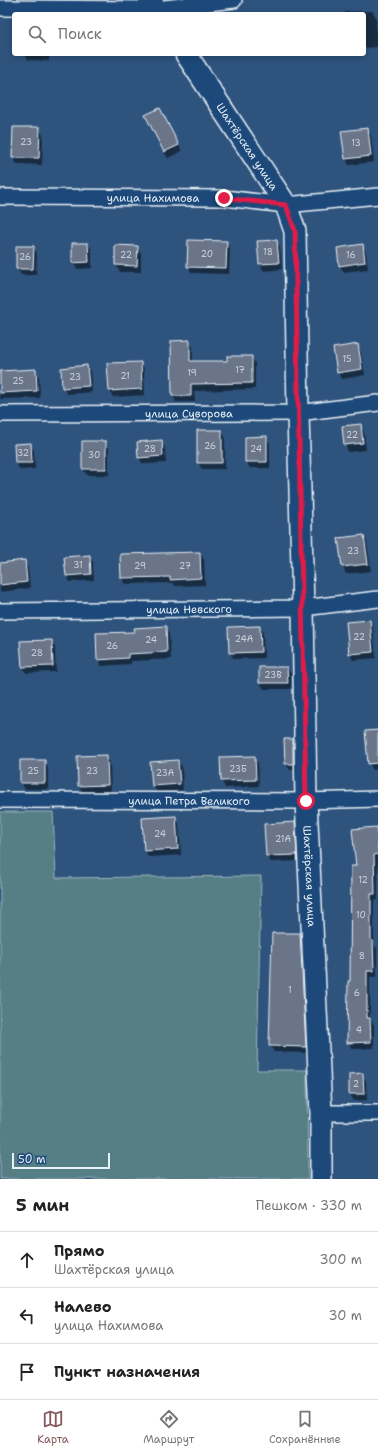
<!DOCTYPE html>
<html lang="ru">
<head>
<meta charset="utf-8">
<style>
	body { margin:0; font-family:"Shantell Sans",sans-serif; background:#f2f2f2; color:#222 }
	.scale { position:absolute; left:12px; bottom:10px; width:98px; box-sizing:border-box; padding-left:4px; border:2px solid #e8f1f8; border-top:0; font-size:11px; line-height:14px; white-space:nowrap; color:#e8f1f8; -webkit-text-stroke:3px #1f4a7a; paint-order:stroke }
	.stop { position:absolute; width:12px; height:12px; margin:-9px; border:3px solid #e11d48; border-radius:50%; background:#fff }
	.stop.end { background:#e11d48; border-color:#fff; box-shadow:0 1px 4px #0008 }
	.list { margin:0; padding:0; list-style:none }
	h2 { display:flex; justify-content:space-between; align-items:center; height:52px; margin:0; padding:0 16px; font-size:17px }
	h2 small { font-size:13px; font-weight:400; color:#767676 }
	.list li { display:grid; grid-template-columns:26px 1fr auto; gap:12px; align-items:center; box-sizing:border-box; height:56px; padding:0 16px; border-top:1px solid #e0e0e0 }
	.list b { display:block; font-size:15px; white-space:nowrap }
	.list p { margin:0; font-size:13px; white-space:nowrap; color:#767676 }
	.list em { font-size:13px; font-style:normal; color:#767676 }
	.icon { flex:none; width:22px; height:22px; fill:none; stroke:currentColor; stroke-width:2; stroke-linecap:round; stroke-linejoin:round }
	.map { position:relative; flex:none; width:378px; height:1179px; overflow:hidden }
	.search { position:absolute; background:#fff; box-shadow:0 2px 6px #0003; left:12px; right:12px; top:12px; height:44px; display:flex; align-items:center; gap:10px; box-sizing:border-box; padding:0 14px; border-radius:4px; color:#767676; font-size:15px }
	.sheet { height:220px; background:#fff }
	nav { display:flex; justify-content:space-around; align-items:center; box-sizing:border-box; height:56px; border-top:1px solid #e0e0e0; background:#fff; font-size:11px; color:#767676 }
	nav a { display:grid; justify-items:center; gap:2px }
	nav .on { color:#85585c }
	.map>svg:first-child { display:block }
</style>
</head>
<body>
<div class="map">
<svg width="378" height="1179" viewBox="0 0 378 1179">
	<rect width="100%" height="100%" fill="#2e537d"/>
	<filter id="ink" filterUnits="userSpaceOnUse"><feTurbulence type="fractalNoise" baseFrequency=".025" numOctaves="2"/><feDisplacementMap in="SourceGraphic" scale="8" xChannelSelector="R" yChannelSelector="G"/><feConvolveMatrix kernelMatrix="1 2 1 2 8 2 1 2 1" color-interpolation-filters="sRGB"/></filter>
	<g filter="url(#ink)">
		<path fill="#567e85" stroke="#9fb8be" d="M0,812H53L56,878L261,876L257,1070H307L308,1179H0Z"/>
		<path fill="#0007" d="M372,11L376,17L377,47L364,48V14H345V12Z
			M25,54H49V61L28,60Z
			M163,115L182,151L168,158L164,152Z
			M39,128L43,135L42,165L17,164L13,158Z
			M367,129L371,135L374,162L349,165L346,159Z
			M276,241L280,247L282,269L264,271L260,264L258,242Z
			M226,242L230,248L229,274L192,273L188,267Z
			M88,244L92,250V268L77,269L73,262Z
			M362,245L366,252L368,269L344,272L340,266Z
			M116,246L137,247L141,253V272H120L116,265Z
			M33,247L37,253L36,275H21L17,268Z
			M189,341L193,348V362H228L251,357L255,363V389L194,391L195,402H176L173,396Z
			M357,345L361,352L365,375L342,379L338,373Z
			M140,363L144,369L145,395L113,397L110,391Z
			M87,366L91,373L92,392L67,394L63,387Z
			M35,370L39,377L40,398L0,399V372Z
			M360,425L364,432L366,450L348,452L345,445L343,427Z
			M222,431L225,437V469H202L198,463Z
			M267,437L270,444V468H250L246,462Z
			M161,441L165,448L166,463L143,464L139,458Z
			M105,442L109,448V475H87L83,469Z
			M30,444L34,451L35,469L20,470L16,463L15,445Z
			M364,536L367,542L371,571L346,574L343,567L339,539Z
			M200,553L204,560L205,585L175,586L173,583L125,584L122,578Z
			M89,556L93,562L94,580L70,582L67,575Z
			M24,561L28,568L30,588L0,592V564Z
			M370,621L373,627L376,658L353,660L350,654Z
			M166,627L169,634L171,659L131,661V664L101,666L98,659L136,632Z
			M259,627L263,633L264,658L234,659L230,653Z
			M52,641L55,647L56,672L26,673L23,667Z
			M287,668L291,674V689H264L260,683Z
			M378,731V769L373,770L369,763Z
			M292,740L296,746L297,770H290L286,764Z
			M106,756L110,763L111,791L83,792L79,786Z
			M254,757L258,763L259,786L225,788L222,781L221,758Z
			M44,761L48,767V789H25L21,783Z
			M178,761L182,767L183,790L157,792L153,785Z
			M176,818L179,824L181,855L148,857L145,850Z
			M294,823L298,830L300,861L271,862L267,856L266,825Z
			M376,828L378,831V900H374V945L377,949V977H370V1019L374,1025V1048L352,1049L348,1042L357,867Z
			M300,934L304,941L309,1053L274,1052L270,1045Z
			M362,1074L366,1081L367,1100L354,1101L350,1094V1075Z"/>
		<path fill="#6a7589" stroke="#e8f1f8" d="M160,108L179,145L164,152L145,115Z
			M13,127H40L39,158H12Z
			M368,128L371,156L345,159L341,131Z
			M188,240L227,241L226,268L187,267Z
			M277,240L279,263L259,264L257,241Z
			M72,243H88L89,262L72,263Z
			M363,244L365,262L339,266L337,248Z
			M115,245L138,246L137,266L115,265Z
			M16,246H34L33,269H16Z
			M190,340V361H227V356H252V383L191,384V396H172L171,341Z
			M358,344L362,369L337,373L333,348Z
			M141,362L142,389L109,391L107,363Z
			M87,365L89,386L62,388L61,368Z
			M36,369L37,391L0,393V371Z
			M361,424L363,443L344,445L342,426Z
			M197,430H222V463H197Z
			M267,436V462H245V437Z
			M162,440L163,456L138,458L137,442Z
			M82,441H106V469H82Z
			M31,443L32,463H15L14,444Z
			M364,535L368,564L342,567L338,538Z
			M200,552L201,578L170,580V577L121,578L120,554Z
			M90,555L91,574L66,576L64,557Z
			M25,560L27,582L0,585V563Z
			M370,620L373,652L349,654L346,622Z
			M166,626L167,652L128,654V658L97,660L96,633L135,632L134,628Z
			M260,626L261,652L229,653L228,627Z
			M52,640L53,666L22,667L20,641Z
			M259,667H287L288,683H259Z
			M378,730V763L368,764L365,731Z
			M284,739H293V764H285Z
			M107,755L108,785L78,786L77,756Z
			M255,756L256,780L221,781L220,757Z
			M20,760H45V783H20Z
			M178,760L180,784L152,786L150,762Z
			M176,816L178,849L144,851L142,818Z
			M295,822L297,855L266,856L264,824Z
			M377,827L378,854L374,855L375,894H371V941H373L374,971H367V1018H370L371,1042L347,1043L348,981H350L351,866H356L352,829Z
			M272,933H300L306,1047L269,1046Z
			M363,1073L364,1094H349V1074Z"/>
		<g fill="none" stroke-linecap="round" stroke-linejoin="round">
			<defs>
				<g id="street">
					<path d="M0,8L156,9L234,0"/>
					<path id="s1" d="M0,197L224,198L286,205L378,196"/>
					<path id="s2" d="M0,414L298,413L378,403"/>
					<path id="s3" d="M0,611L303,608L378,599"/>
					<path id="s4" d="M0,800L306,801L378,799"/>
					<path d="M321,1113H378"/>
				</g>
				<g id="secondary">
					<path d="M150,0L159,14"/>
					<path id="s5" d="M186,54L286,205L295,231L298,413L303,608L306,801L321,1113V1179"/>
				</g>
			</defs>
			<use href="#street" stroke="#e8f1f8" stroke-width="18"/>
			<use href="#secondary" stroke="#e8f1f8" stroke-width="24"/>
			<use href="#street" stroke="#1f4a7a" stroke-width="15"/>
			<use href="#secondary" stroke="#1f4a7a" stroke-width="21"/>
		</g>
	</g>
	<g fill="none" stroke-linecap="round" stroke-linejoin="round" filter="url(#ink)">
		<path stroke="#e11d48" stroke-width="5" d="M224,198L286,205L295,231C298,421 303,611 306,801"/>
	</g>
	<g text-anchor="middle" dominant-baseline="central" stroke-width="3.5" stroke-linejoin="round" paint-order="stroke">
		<g font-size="9" fill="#c8d2dc">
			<text x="26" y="142">23</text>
			<text x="356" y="143">13</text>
			<text x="268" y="252">18</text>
			<text x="207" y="254">20</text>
			<text x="126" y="255">22</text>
			<text x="351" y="255">16</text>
			<text x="25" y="257">26</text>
			<text x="347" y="359">15</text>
			<text x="240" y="370">17</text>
			<text x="192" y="373">19</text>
			<text x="125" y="376">21</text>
			<text x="75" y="377">23</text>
			<text x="18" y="381">25</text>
			<text x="352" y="435">22</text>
			<text x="210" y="446">26</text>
			<text x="150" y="449">28</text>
			<text x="256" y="449">24</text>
			<text x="23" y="453">32</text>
			<text x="94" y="455">30</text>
			<text x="353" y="551">23</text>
			<text x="78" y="565">31</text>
			<text x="140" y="566">29</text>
			<text x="185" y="566">27</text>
			<text x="359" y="637">22</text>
			<text x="244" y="639">24А</text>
			<text x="151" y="640">24</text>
			<text x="112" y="646">26</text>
			<text x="37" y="653">28</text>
			<text x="273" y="675">23В</text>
			<text x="238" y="769">23Б</text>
			<text x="33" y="771">25</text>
			<text x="92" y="771">23</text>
			<text x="165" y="773">23А</text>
			<text x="160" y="834">24</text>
			<text x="283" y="839">21А</text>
			<text x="363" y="880">12</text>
			<text x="361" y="915">10</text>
			<text x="362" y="956">8</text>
			<text x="290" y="990">1</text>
			<text x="357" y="993">6</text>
			<text x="359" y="1030">4</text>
			<text x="356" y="1084">2</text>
		</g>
		<g font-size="11" fill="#e8f1f8" stroke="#1f4a7a">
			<text stroke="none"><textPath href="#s5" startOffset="111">Шахтёрская улица</textPath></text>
			<text stroke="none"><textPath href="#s1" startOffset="153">улица Нахимова</textPath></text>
			<text stroke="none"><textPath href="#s2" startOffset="189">улица Суворова</textPath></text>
			<text stroke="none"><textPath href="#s3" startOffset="189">улица Невского</textPath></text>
			<text stroke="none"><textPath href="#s4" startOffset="189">улица Петра Великого</textPath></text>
			<text stroke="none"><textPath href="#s5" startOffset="854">Шахтёрская улица</textPath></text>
		</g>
	</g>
</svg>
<div class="scale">50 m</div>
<div class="stop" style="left:306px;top:801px"></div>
<div class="stop end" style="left:224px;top:198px"></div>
<div class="search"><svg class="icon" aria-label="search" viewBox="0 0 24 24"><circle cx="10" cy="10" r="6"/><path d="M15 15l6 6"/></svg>Поиск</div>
</div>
<section class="sheet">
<h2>5 мин<small>Пешком · 330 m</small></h2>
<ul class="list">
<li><svg class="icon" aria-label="ahead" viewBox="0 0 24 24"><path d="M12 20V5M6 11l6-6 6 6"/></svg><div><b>Прямо</b><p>Шахтёрская улица</p></div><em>300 m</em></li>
<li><svg class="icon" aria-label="left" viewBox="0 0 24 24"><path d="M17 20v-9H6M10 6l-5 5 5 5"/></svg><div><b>Налево</b><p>улица Нахимова</p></div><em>30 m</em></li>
<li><svg class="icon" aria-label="arrive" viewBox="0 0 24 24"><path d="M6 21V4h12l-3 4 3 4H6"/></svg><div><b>Пункт назначения</b></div></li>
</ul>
</section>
<nav>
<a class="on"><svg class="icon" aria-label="map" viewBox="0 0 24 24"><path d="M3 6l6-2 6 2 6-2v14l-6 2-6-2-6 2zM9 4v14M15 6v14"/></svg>Карта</a>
<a><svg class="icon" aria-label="directions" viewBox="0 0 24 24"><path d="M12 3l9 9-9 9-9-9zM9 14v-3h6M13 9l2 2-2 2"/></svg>Маршрут</a>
<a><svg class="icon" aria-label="saved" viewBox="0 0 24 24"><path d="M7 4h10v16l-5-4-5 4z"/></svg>Сохранённые</a>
</nav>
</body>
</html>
